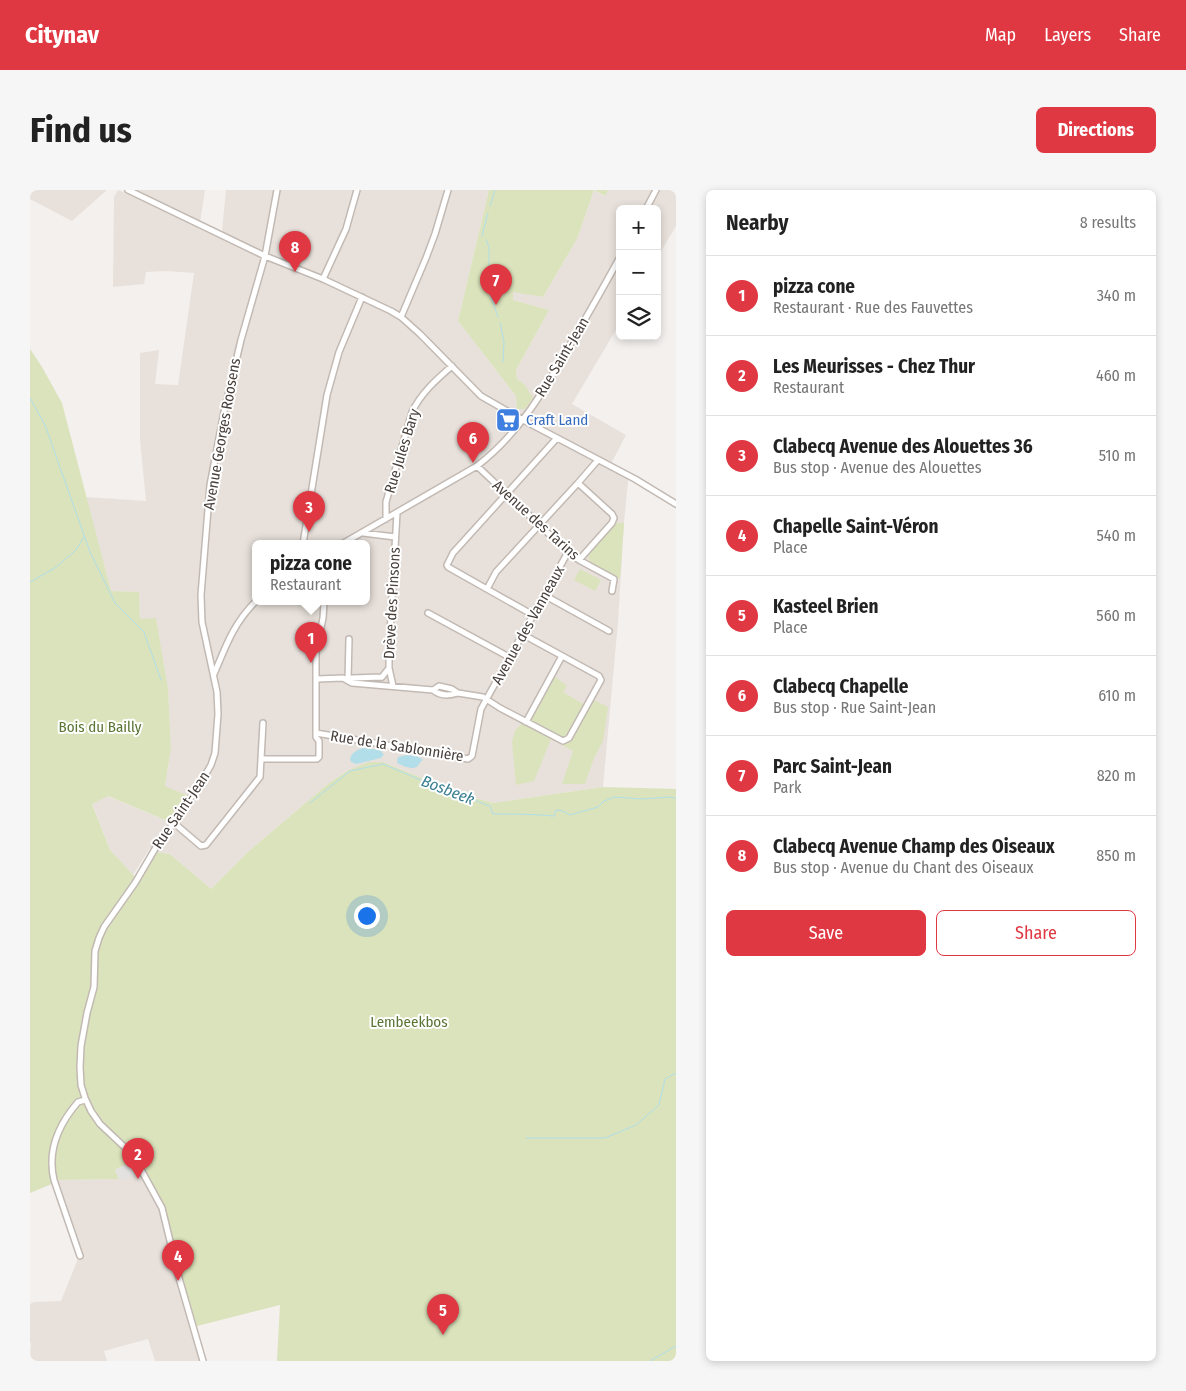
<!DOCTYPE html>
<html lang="en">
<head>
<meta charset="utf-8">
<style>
	body { margin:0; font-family:"Fira Sans Condensed",sans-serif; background:#f6f6f6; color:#222 }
	.controls { position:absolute; right:15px; top:15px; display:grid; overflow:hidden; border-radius:8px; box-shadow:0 2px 8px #0003 }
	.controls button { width:45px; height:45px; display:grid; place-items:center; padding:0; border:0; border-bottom:1px solid #e0e0e0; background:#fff; color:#222; font:25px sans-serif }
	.you { position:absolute; left:336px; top:725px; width:18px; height:18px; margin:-12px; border:4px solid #fff; border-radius:50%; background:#1a73e8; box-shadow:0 0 0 8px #1a73e833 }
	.badge { display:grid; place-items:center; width:32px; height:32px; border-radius:50%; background:#e03842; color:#fff; font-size:16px; font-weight:700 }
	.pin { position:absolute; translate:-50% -41px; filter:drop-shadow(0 1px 2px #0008) }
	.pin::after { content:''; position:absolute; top:26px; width:18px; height:15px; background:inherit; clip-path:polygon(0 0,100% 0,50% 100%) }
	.popup { position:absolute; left:222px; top:350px; width:118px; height:65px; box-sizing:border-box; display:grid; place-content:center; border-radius:8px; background:#fff; filter:drop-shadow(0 1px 4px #0005); font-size:16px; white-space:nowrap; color:#767676 }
	.popup b { font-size:19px; color:#222 }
	.popup::after { content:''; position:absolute; left:50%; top:100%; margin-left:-10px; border:10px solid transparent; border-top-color:#fff }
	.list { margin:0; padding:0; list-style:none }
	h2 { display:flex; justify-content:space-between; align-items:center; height:65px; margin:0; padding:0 20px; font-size:21px }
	h2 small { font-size:16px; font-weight:400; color:#767676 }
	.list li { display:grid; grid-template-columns:32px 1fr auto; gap:15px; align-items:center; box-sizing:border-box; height:80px; padding:0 20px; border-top:1px solid #e0e0e0 }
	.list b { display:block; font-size:19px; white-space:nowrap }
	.list p { margin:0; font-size:16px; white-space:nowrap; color:#767676 }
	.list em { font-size:16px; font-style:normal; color:#767676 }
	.actions { display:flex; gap:10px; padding:15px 20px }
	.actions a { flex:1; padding:11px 0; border:1px solid #e03842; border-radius:8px; text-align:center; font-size:18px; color:#e03842 }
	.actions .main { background:#e03842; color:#fff }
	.icon { flex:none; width:28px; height:28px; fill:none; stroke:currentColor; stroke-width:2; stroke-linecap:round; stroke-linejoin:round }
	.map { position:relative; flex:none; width:646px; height:1171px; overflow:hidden; border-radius:8px }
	header { display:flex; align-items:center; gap:30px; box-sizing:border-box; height:70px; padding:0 25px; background:#e03842; color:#fff }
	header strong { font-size:24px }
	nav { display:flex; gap:28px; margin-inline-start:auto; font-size:18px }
	.intro { display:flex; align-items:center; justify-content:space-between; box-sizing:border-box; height:120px; padding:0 30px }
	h1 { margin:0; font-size:35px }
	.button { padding:12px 22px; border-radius:8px; background:#e03842; color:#fff; font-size:18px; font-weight:700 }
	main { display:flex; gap:30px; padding:0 30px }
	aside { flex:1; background:#fff; border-radius:8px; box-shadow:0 2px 8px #0003 }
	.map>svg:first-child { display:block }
</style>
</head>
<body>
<header>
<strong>Citynav</strong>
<nav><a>Map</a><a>Layers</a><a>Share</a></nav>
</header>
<div class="intro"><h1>Find us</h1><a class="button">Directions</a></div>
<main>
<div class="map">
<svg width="646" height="1171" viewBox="0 0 646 1171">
	<rect width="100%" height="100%" fill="#f4f0ed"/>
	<path fill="#e8e1db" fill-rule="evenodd" d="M0,0H77L42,31L0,9Z
		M88,0L102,5L104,0H175L169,39L188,47L192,41L196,0H459L428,131L486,206L487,221L495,195L487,189L486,180L519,120L483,110V101L513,107L547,49L564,0L574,6L578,0H646V36L627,68V19H590V133L542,214L596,245L581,274L599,282L594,333L588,432L573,597L463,613L445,608L406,594L353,572L319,580L299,593L219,661L181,699L140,664L126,662L120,658L103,685L80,660L62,613L77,606L140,632L135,596L141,558L138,498L126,429H110L109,402L81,401L56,307L116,311L110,250V163L129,160L125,194L148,195L164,83L136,81L116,82L114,94L83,97L84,7ZM226,354H336V412H226Z
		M104,970L130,1019L171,1171H125L118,1149L74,1161L77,1171H0L1,1153L0,1152V1114L4,1112L31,1111L49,1066L26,990L88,989Z"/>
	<path fill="#dae3bb" d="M459,0H578L575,6L564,0L547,49L513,107L483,102V110L519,120L486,180L487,189L495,195L503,208L495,219H489L487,222L486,206L428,131Z
		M0,159L12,177L32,213L81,401L109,402L110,429L126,428L138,498L141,558L135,596L158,606L140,632L78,606L62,614L80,660L107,689L126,662L140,664L181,699L219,661L299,593L319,580L339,572H353L406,594L445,608L463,613L573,597L646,599V1171H247L250,1115L167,1136L154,1094L135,1019L126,1001L108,969L85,980L89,989L26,990L24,993L0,1003Z
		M587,333H594L590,389L560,372L558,367L560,363Z
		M550,379L571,390L565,401L544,390Z
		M524,486L537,496L533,502L555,515L564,510L578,517L573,551L564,568L555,594H532L543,561L521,549L504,591L486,595L482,552L485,541L492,533L497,535Z"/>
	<path fill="#e4e2e0" d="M104,970L111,982L102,987L92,990L89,989L85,980Z"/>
	<path fill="#b1dee9" d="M333,558L351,560L352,563L354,564L351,568L326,574L321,572L320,569C322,562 327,560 333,558Z
		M377,565L386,566L392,569L393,570L391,571C386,583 376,577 367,573L368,567Z"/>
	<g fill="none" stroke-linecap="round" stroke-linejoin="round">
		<path stroke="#b1dee9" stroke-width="1" d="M460,16L465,0
			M452,46L458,23
			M456,50L459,57V101L468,127
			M470,133L474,152L473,172
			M0,208L15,235L60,362L85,413L114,442L131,490
			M0,392L25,378L46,360L54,347
			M280,613L320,581L353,574L405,596L460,616L463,624C484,624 504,624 524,626L526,620L533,621L540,625L568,617L574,611L585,607L611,609L642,607L646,609
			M496,948H575L606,935L629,915L635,889L646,883
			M620,1171L646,1156"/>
		<defs>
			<path id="minor" d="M98,0L235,66L293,89L361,121L371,127L390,144L451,206L493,230L605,289L646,314
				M616,19L626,0
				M293,89L316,39L327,0
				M371,127L396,68L405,44L418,0
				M447,276L538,362L549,370L584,389L582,401
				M548,293L582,324L584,328L582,333L549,370
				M356,329V312L382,222C391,203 406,190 422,176
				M333,343L365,347
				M273,354L297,205L309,162L332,107
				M312,354L447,276C490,243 515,199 541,153C558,125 574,96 590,67
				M457,399L466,382L548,293L568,270
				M514,405L579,441
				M398,423L479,467
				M503,425L418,377L417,375L423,363L527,248
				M359,478V461L367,323
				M184,484C196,456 203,434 226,411
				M352,487L359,478L363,496
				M287,489L313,488L322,493L403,500C410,506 419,506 428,503
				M318,490L319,449
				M318,490L322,488L352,487
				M403,500L409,496L422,499L428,503L453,507L470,518L533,551L539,548L571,490L569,486L492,444
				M496,532L532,466
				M286,543L438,569L442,566L451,519L538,362
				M231,569H287L289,567V551L286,547V462L293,428L294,412
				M144,633L171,656L176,655L230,587L233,533
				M50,1066L24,990C17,961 29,934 48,912L55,910
				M173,1171L149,1088L132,1018L103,965L70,934L61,921L55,908L51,895L50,877L51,856L57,823L64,797L65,761L69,748L74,737L105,693L129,652L144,633L171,592L181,575L185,563L188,524L187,502L172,432L171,405L180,295L194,222L211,150L235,66L247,0"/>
		</defs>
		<use href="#minor" stroke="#c2b9b3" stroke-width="8"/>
		<use href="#minor" stroke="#fff" stroke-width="5"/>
	</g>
	<defs>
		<symbol id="supermarket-square" viewBox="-11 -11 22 22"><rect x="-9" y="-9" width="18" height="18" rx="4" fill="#3f7fe0" stroke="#fff"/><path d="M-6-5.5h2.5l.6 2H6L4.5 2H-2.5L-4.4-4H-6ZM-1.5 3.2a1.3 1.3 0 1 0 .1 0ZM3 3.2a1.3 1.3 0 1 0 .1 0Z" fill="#fff"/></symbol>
	</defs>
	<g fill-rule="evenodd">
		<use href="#supermarket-square" x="464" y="216" width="28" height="28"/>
	</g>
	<g text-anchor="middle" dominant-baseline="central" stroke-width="4" stroke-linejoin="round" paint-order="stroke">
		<g font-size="15" fill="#48403b" stroke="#fff">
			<text transform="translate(532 167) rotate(-59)">Rue Saint-Jean</text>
			<text transform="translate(192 244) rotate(-80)">Avenue Georges Roosens</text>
			<text transform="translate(372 261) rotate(-73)">Rue Jules Bary</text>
			<text transform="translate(506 330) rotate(42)">Avenue des Tarins</text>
			<text transform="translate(362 413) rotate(-87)">Drève des Pinsons</text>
			<text transform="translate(498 435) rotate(-61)">Avenue des Vanneaux</text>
			<text transform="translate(367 556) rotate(9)">Rue de la Sablonnière</text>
			<text transform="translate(151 620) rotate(-56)">Rue Saint-Jean</text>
		</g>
		<g font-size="15" fill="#366cbe" stroke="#fff" text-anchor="start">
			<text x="496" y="230">Craft Land</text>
		</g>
		<g font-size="15" fill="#5a7434" stroke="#fff">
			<text x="70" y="537">Bois du Bailly</text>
			<text x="379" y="832">Lembeekbos</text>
		</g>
		<g font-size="16" font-style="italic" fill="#397f91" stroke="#fff">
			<text transform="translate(418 600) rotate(21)">Bosbeek</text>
		</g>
	</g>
</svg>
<div class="controls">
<button>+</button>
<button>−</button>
<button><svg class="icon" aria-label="layers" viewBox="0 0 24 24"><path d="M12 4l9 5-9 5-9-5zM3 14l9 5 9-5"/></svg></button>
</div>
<div class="you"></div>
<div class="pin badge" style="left:281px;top:473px">1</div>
<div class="popup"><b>pizza cone</b>Restaurant</div>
<div class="pin badge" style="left:108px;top:989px">2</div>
<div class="pin badge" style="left:279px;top:342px">3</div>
<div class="pin badge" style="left:148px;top:1091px">4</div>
<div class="pin badge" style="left:413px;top:1145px">5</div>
<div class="pin badge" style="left:443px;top:273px">6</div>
<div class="pin badge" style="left:466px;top:115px">7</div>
<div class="pin badge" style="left:265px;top:82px">8</div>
</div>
<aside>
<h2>Nearby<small>8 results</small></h2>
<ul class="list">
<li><span class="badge">1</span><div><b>pizza cone</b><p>Restaurant · Rue des Fauvettes</p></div><em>340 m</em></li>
<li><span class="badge">2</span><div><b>Les Meurisses - Chez Thur</b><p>Restaurant</p></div><em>460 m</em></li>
<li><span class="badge">3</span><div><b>Clabecq Avenue des Alouettes 36</b><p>Bus stop · Avenue des Alouettes</p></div><em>510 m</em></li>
<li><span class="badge">4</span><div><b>Chapelle Saint-Véron</b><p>Place</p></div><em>540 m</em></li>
<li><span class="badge">5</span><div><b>Kasteel Brien</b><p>Place</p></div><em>560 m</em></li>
<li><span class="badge">6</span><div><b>Clabecq Chapelle</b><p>Bus stop · Rue Saint-Jean</p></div><em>610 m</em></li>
<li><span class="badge">7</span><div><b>Parc Saint-Jean</b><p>Park</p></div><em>820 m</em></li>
<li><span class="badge">8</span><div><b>Clabecq Avenue Champ des Oiseaux</b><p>Bus stop · Avenue du Chant des Oiseaux</p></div><em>850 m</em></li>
</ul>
<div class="actions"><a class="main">Save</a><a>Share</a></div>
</aside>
</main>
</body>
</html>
